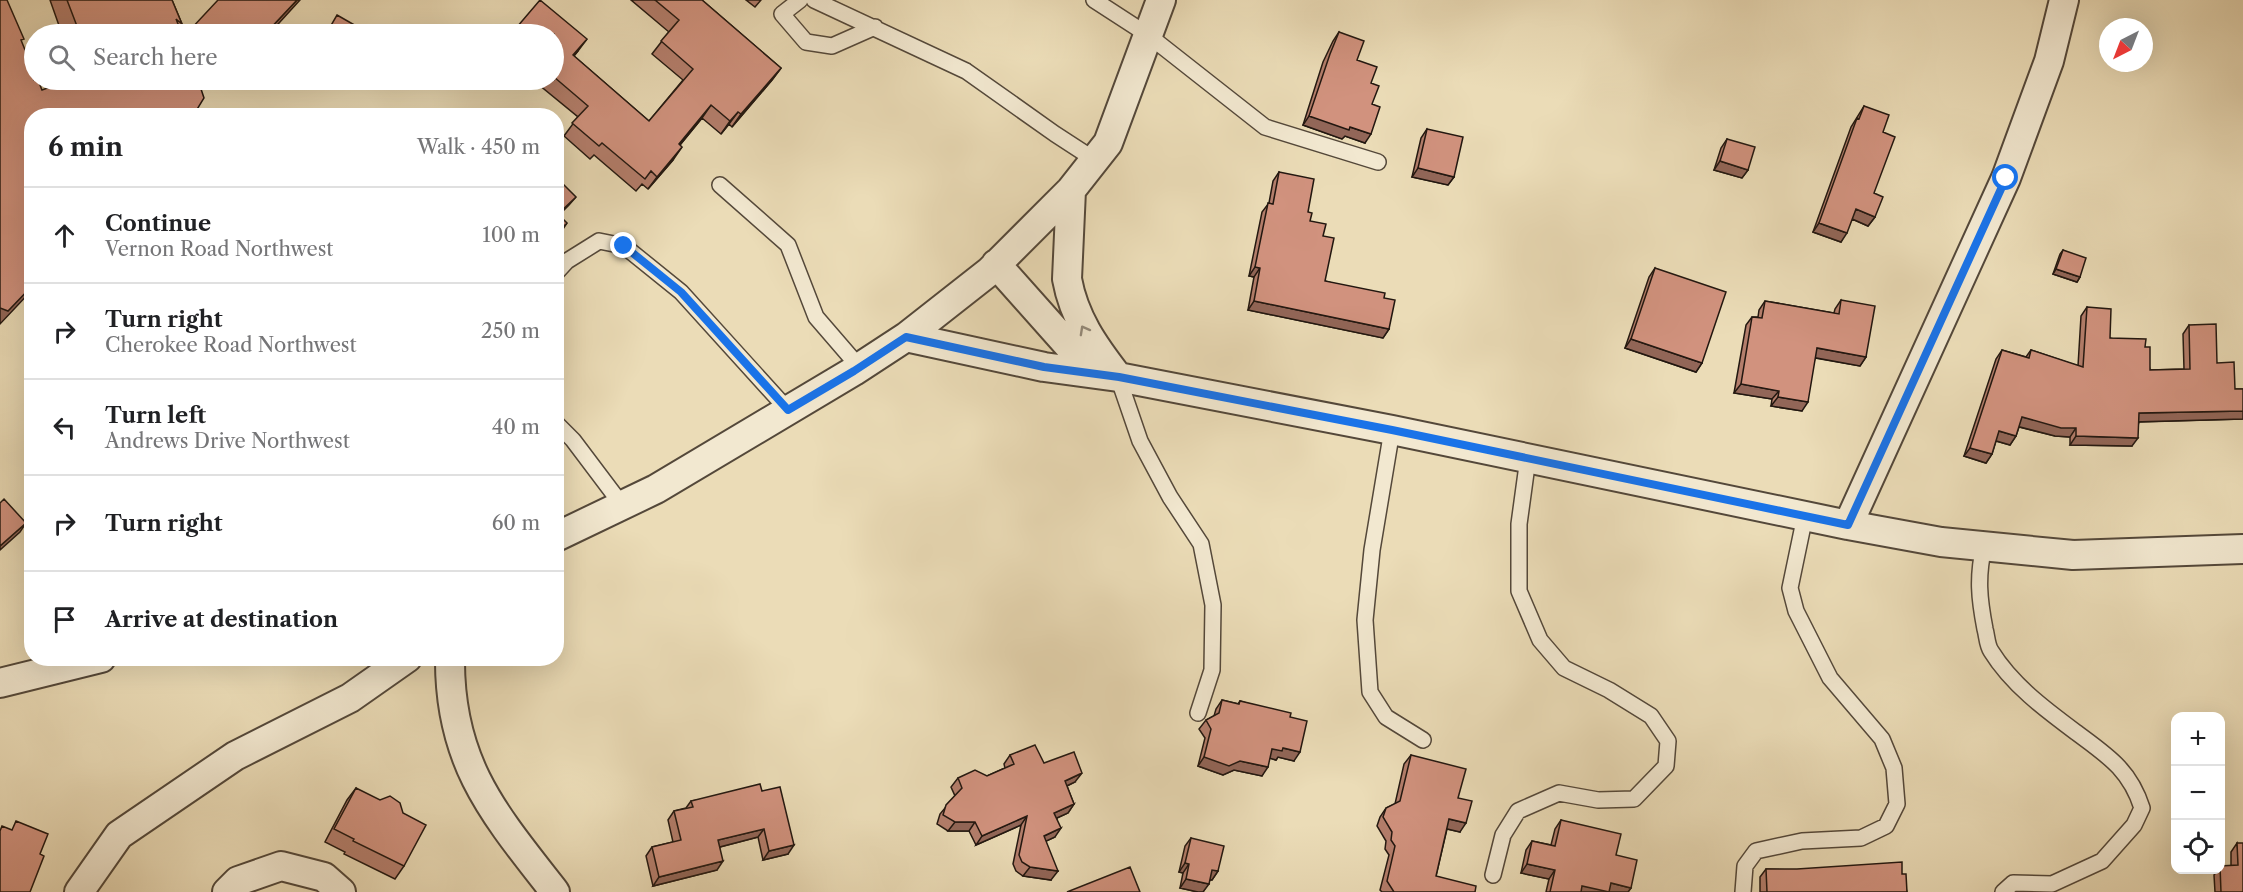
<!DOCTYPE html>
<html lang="en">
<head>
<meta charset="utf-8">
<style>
	body { margin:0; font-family:"Libre Caslon Text",serif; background:#f2f2f2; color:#202124 }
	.controls { position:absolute; right:18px; bottom:18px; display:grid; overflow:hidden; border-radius:12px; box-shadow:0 6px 24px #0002 }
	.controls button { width:54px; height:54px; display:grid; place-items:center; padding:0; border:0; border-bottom:2px solid #e0e0e0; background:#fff; color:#202124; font:30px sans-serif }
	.compass { position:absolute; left:2099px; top:18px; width:54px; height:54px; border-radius:50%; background:#fff; box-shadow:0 6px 24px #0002; rotate:222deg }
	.stop { position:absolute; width:18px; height:18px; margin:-14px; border:4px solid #1a73e8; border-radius:50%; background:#fff }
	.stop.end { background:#1a73e8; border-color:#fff; box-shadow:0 2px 6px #0008 }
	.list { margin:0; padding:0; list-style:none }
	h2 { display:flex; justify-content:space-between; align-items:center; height:78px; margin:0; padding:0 24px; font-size:26px }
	h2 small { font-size:20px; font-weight:400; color:#757577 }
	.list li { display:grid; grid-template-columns:39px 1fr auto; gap:18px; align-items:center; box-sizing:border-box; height:96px; padding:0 24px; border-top:2px solid #e0e0e0 }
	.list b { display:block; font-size:22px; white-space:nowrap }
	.list p { margin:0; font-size:20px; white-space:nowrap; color:#757577 }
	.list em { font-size:20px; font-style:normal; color:#757577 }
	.icon { flex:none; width:33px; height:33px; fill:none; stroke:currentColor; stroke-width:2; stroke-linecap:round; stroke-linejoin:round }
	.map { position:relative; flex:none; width:2243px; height:892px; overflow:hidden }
	.search { position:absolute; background:#fff; box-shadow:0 6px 24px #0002; left:24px; top:24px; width:540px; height:66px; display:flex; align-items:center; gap:15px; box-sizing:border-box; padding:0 21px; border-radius:33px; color:#757577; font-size:22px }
	.panel { position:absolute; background:#fff; box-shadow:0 6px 24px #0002; left:24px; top:108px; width:540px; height:558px; border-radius:24px }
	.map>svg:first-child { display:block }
</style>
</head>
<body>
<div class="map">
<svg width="2243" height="892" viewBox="0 0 2243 892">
	<rect width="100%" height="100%" fill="#ebdcb7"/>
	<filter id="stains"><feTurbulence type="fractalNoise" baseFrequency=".00333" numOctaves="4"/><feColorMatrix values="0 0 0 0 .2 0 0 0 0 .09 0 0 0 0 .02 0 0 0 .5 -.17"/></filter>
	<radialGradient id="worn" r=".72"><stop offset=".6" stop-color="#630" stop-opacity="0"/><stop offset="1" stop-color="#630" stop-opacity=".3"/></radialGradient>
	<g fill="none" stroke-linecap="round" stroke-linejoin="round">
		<defs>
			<path id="lane" d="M800,0L782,14L806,42L832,46L875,27
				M814,0L966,71L1055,134L1095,160
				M1094,0L1148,35L1265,127L1378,162
				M720,185L788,245L816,317L860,368
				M556,273L567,261L599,241L624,246L681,292L788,410
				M1118,377L1140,441L1170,497L1201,544L1213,605L1212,670L1198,713
				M556,423L573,440L622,505
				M1392,430L1372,550L1365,620L1370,692L1386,717L1423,740
				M1984,546C1977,577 1979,598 1985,629C1987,636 1987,645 1991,651C2012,685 2046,710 2077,733C2108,756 2130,770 2142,808L2134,825L2102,861L2052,884L2013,883L2003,892
				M1493,875L1503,835L1518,811L1559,793L1598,800L1634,799L1666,766L1668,741L1651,716L1609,690L1564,668L1540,640L1519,591V524L1528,458
				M1743,892L1745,866L1756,851L1802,841L1861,838L1886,826L1897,804L1894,768L1882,739L1830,678L1796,611L1790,588L1805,516"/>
			<path id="street" d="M1071,190L1067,279C1074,318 1094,346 1118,377
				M996,264L1093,373
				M906,337L1044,367L1118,377L1392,430L1848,525L1941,542L2073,555L2243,549
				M1848,525L2006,178L2049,61L2064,0
				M556,537L656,489L854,371L906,337L990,271L1071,190L1108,143L1161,0
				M450,658C449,763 494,814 555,892
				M0,683L101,658
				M79,892L119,835L235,756L350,698L407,658
				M227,892L238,881L281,866L324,877L341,892"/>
		</defs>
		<use href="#lane" stroke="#54483a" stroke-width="18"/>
		<use href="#street" stroke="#54483a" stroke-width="32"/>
		<use href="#lane" stroke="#f2e8d0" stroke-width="15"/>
		<use href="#street" stroke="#f2e8d0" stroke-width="28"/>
	</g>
	<path fill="#b47e6c" stroke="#221710" stroke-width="1.5" d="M50,0H172L182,24L179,28L182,34H62Z
		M631,0H702L781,68L772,80L732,127L729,124L721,134L702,118L680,145L673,160L648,189L642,184L636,191L594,155L590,159L564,136L578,117L533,80H554V34L578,51L574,56L649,121L683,80L652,54L669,32Z
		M746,0H761L755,7Z
		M1339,32L1371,83L1372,104L1365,143L1345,136L1342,139L1303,125L1323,62L1333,41Z
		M214,80H228L221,86Z
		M507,80H523L516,88Z
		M1864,106L1883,132L1874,193L1875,217L1868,226L1852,219L1841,242L1813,232L1851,127Z
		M1427,129L1454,177L1448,185L1412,177L1421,138Z
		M1727,139L1748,170L1742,178L1714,170L1721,148Z
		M1279,172L1308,212L1310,221L1323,236L1325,281L1384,298L1389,329L1383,338L1248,310L1254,277L1249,276L1262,212L1269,203L1273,181Z
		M2063,250L2080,277L2077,282L2053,274L2060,254Z
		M1655,268L1702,363L1696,372L1625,348L1649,277Z
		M1841,300L1866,357L1860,366L1815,358L1802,411L1771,406L1772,399L1734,393L1746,325L1752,317H1758L1759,310L1765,301L1834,313L1835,309Z
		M2087,307L2110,338L2145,347L2150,370L2184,369L2183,334L2189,325L2217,363L2235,389H2243V419L2139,422L2132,446L2070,445V437L2055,436L2019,427L2016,436L2010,445L1996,441L1992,454L1986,463L1964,456L1996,359L2002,350L2026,357L2031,350L2078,366L2081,316Z
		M1222,700L1238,704L1240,701L1290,717L1294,761L1278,757L1276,760L1270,758L1262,776L1234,770L1223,775L1198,766L1205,738L1199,729L1206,720L1214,716L1216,709Z
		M1010,755L1044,763L1075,782L1067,786L1074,804L1068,813L1057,818L1055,837L1046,841L1051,880L1023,876L1016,871L1013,864L1021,825L976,845L969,831H948L937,824L940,814L955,796L951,787L958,778L987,776L1005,768L1004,764Z
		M1411,755L1458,798L1460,832L1447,829L1436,876L1475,892H1382L1380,890L1389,855L1385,849L1386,841L1377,826L1380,817L1386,808L1395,804L1404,764Z
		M356,788L404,866L395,879L344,854L345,852L325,842L347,800Z
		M762,791L788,854L763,860L758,837L720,847L717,870L653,886L646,856L652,847L673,842L668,820L674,811L686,808L691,801Z
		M1561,820L1616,855L1631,888L1628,892H1546L1549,879L1521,873L1526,850L1532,841L1551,845L1555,829Z
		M1191,838L1218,871L1212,880H1210L1203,892H1198L1180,888L1183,873L1179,872L1185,846Z
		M2237,843L2243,892H2215L2214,875L2218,870L2231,866V852Z
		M1766,869L1902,874L1907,892H1760V877Z"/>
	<path fill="#926658" stroke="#221710" stroke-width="1.5" d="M297,0H300L269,34H265Z
		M587,39L578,51L564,67L573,55Z
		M781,68L772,80L732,127L741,114Z
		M711,105L702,118L670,157L679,144Z
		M738,112L729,124L721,134L730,121Z
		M1309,116L1350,127L1371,134L1365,143L1345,136L1342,139L1303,125Z
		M682,147L673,160L648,189L657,177Z
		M1720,161L1748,170L1742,178L1714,170Z
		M1418,168L1454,177L1448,185L1412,177Z
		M576,197L569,205L556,218L558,214Z
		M1856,209L1875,217L1868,226L1850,218Z
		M567,223L561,232L556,237V234Z
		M1819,223L1847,233L1841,242L1813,232Z
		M1255,267L1260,268L1254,277L1249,276Z
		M2056,269L2080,277L2077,282L2053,274Z
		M32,286V290L0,324V308Z
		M1254,301L1389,329L1383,338L1248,310Z
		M1631,339L1702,363L1696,372L1625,348Z
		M1817,348L1866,357L1860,366L1811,357Z
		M1741,384L1779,391L1772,399L1734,393Z
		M1778,397L1808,402L1802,411L1771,406Z
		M2243,411V419L2133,422L2139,413Z
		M2022,417L2076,428L2070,437L2055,436L2016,426Z
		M1999,431L2016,436L2010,445L1993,440Z
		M2076,436L2138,438L2132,446L2070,445Z
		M1970,448L1992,454L1986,463L1964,456Z
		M26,523L20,532L0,550V546Z
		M1283,748L1300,752L1294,761L1278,757L1276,760L1266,757L1272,749Z
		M1204,757L1240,761L1268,767L1262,776L1234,770L1223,775L1198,766Z
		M1082,773L1075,782L1058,790L1065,781Z
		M1074,804L1068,813L1048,822L1054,813Z
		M1027,816L1021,825L976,845L982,836Z
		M1449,819L1466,823L1460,832L1443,828Z
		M955,822H975L969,831H948Z
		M1061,828L1055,837L1038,845L1044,836Z
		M764,829L758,837L712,849L718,840Z
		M794,845L788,854L763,860L769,851Z
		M723,861L717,870L653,886L659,877Z
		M1185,863L1189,864L1183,873L1179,872Z
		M1527,864L1555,870L1549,879L1521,873Z
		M1030,867L1058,871L1051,880L1023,876Z
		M1212,870L1218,871L1212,880L1206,879Z
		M1186,879L1209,884L1203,892H1198L1180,888Z
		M1611,883L1631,888L1628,892H1578L1582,886Z"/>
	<path fill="#d1927e" stroke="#221710" stroke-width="1.5" d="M0,0H7L24,39L21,40L34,72V80H38L42,90L69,80H198L204,98L193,116H32V286L8,311L0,308Z
		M67,0H172L182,24L176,19L182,34H80Z
		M218,0H297L265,34H194L189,31Z
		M540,0L587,39L573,55L649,121L693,69L661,41L679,20L655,0H702L781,68L741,114L738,112L730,121L711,105L679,144L682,147L657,177L651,171L645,179L602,143L599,146L572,123L588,106L554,77V34H511Z
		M337,15L358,27L353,34H326Z
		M1339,32L1364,41L1357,60L1377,67L1371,83L1379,86L1372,104L1380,107L1371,134L1350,127L1349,130L1309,116L1330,54Z
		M1864,106L1889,115L1883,132L1895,137L1874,193L1883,197L1875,217L1856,209L1847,233L1819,223L1857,118L1859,119Z
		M1427,129L1463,137L1454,177L1418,168Z
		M1727,139L1755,147L1748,170L1720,161Z
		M1279,172L1314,179L1308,212L1312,213L1310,221L1326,224L1323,236L1334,238L1325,281L1385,293L1384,298L1395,300L1389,329L1254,301L1260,268L1255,267L1268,203L1273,204Z
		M556,177L576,197L558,214L567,223L556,234Z
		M2063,250L2086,258L2080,277L2056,269Z
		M1655,268L1726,292L1702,363L1631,339Z
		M1841,300L1875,306L1866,357L1817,348L1808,402L1778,397L1779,391L1741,384L1752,317L1762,318L1765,301L1839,314Z
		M2087,307L2111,309L2110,338L2146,339L2145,347H2150V370L2190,369L2189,325L2216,324L2217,363L2234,362L2235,389H2243V411L2139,413L2138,438L2076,436V428H2061L2022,417L2016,436L1999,431L1992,454L1970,448L2002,350L2029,358L2031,350L2083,367Z
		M4,499L26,523L0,546V503Z
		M1222,700L1239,704L1240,701L1291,713L1290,717L1307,721L1300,752L1283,748L1282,751L1272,749L1268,767L1240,761L1229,766L1204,757L1211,729L1206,720L1219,713Z
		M1035,745L1044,763L1074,752L1082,773L1065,781L1074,804L1054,813L1061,828L1044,836L1058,871L1030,867L1022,862L1019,855L1027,816L982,836L975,822H955L943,815L946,805L962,788L958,778L975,770L987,776L1014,764L1010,755Z
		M1411,755L1466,769L1458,798L1472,801L1466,823L1449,819L1436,876L1476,886L1475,892H1394L1387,881L1395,846L1391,840L1392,832L1383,817L1386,808L1400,801Z
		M760,784L762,791L780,787L794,845L769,851L764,829L718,840L723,861L659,877L652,847L681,840L674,811L693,807L691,801Z
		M356,788L380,800L390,796L400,803L403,813L426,825L404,866L353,841L354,839L334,829Z
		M1561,820L1621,834L1616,855L1637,860L1631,888L1611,883L1609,892L1582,886L1581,892H1550L1555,870L1527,864L1532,841L1555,846Z
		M16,821L48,834L40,854L44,856L30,892H0V831L2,826L12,830Z
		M1191,838L1224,846L1218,871L1212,870L1209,884L1186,879L1189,864L1185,863Z
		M2237,843H2243V892H2221L2220,866L2238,865Z
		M1902,862V874H1906L1907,892H1767L1766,869H1797Z
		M1130,867L1140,892H1067Z"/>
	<defs><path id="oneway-chevron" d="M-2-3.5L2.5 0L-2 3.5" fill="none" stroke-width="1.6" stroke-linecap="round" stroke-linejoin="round" transform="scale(1.5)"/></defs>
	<use stroke="#948a7a" href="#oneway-chevron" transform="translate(1084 330) rotate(-119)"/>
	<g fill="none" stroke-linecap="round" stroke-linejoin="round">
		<path stroke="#1a73e8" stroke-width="8" d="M624,246L681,292L788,410L854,371L906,337L1044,367L1119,377L1392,430L1848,525L2006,178"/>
	</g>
	<rect width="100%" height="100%" filter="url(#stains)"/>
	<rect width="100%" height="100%" fill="url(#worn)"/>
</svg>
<div class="controls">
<button>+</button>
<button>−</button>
<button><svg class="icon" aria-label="locate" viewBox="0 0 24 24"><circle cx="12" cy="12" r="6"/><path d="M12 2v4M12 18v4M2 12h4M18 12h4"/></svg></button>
</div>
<svg class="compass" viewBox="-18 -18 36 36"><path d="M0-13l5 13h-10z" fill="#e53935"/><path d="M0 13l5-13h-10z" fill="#757577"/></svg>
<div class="stop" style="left:2006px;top:178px"></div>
<div class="stop end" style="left:624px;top:246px"></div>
<div class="search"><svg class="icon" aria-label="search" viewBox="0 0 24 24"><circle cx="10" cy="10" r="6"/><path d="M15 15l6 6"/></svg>Search here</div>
<section class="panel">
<h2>6 min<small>Walk · 450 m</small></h2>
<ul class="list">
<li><svg class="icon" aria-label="ahead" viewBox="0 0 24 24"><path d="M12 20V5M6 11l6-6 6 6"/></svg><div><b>Continue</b><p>Vernon Road Northwest</p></div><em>100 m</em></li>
<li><svg class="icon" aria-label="right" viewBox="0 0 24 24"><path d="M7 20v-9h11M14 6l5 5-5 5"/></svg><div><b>Turn right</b><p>Cherokee Road Northwest</p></div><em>250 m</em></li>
<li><svg class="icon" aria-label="left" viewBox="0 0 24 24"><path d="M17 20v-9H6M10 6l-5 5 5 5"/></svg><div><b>Turn left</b><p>Andrews Drive Northwest</p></div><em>40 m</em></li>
<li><svg class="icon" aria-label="right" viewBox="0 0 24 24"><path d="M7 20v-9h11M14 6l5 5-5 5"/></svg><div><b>Turn right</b></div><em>60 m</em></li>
<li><svg class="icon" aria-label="arrive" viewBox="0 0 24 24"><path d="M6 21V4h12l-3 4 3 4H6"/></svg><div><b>Arrive at destination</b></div></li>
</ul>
</section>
</div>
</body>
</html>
